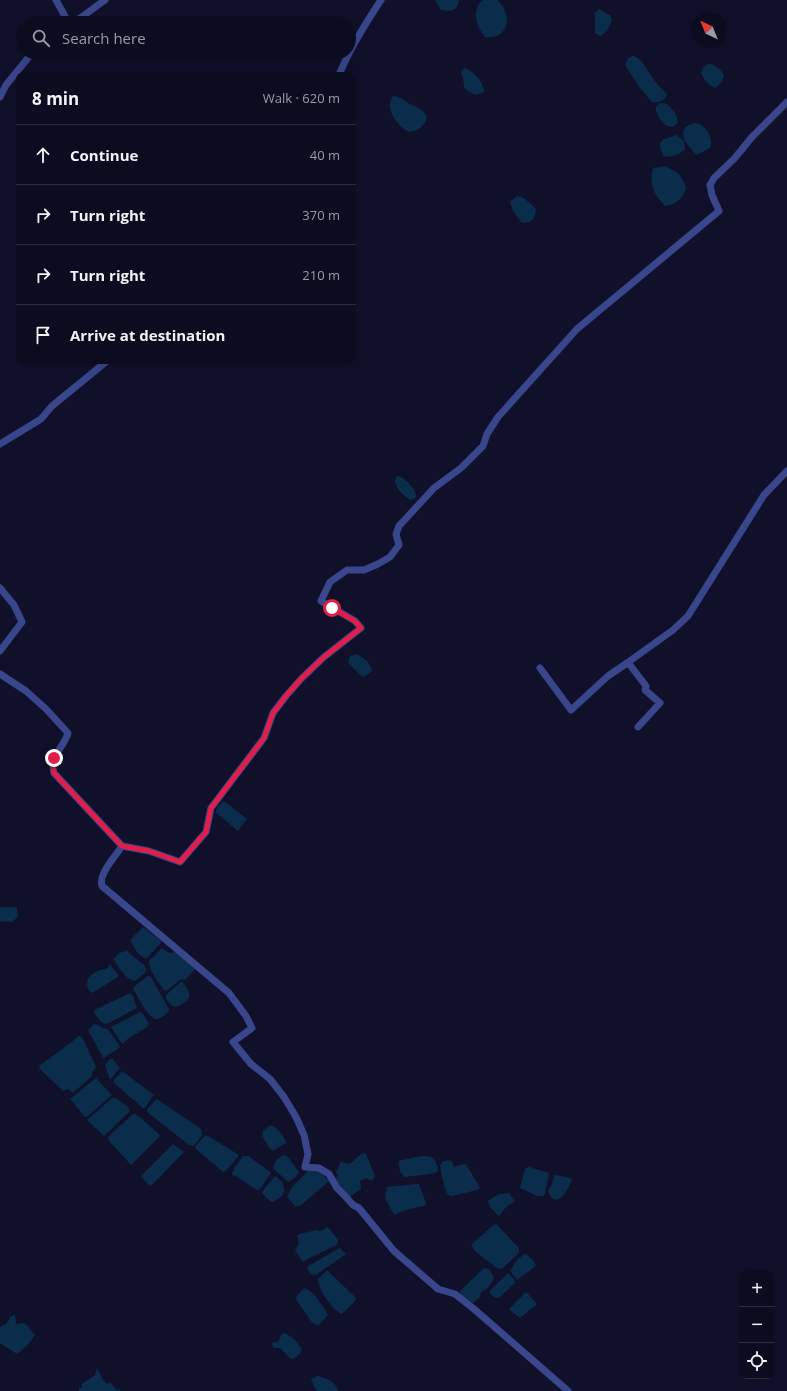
<!DOCTYPE html>
<html lang="en">
<head>
<meta charset="utf-8">
<style>
	body { margin:0; font-family:"Open Sans",sans-serif; background:#151529; color:#f1f3f6 }
	.controls { position:absolute; right:12px; bottom:12px; display:grid; overflow:hidden; border-radius:8px; box-shadow:0 4px 16px #0002 }
	.controls button { width:36px; height:36px; display:grid; place-items:center; padding:0; border:0; border-bottom:1px solid #2c2c3e; background:#0c0c20; color:#f1f3f6; font:20px sans-serif }
	.compass { position:absolute; left:691px; top:12px; width:36px; height:36px; border-radius:50%; background:#0c0c20; box-shadow:0 4px 16px #0002; rotate:317deg }
	.stop { position:absolute; width:12px; height:12px; margin:-9px; border:3px solid #e11d48; border-radius:50%; background:#fff }
	.stop.end { background:#e11d48; border-color:#fff; box-shadow:0 1px 4px #0008 }
	.list { margin:0; padding:0; list-style:none }
	h2 { display:flex; justify-content:space-between; align-items:center; height:52px; margin:0; padding:0 16px; font-size:17px }
	h2 small { font-size:13px; font-weight:400; color:#9a9ba5 }
	.list li { display:grid; grid-template-columns:26px 1fr auto; gap:12px; align-items:center; box-sizing:border-box; height:60px; padding:0 16px; border-top:1px solid #2c2c3e }
	.list b { display:block; font-size:15px; white-space:nowrap }
	.list em { font-size:13px; font-style:normal; color:#9a9ba5 }
	.icon { flex:none; width:22px; height:22px; fill:none; stroke:currentColor; stroke-width:2; stroke-linecap:round; stroke-linejoin:round }
	.map { position:relative; flex:none; width:787px; height:1391px; overflow:hidden }
	.search { position:absolute; background:#0c0c20; box-shadow:0 4px 16px #0002; left:16px; top:16px; width:340px; height:44px; display:flex; align-items:center; gap:10px; box-sizing:border-box; padding:0 14px; border-radius:22px; color:#9a9ba5; font-size:15px }
	.panel { position:absolute; background:#0c0c20; box-shadow:0 4px 16px #0002; left:16px; top:72px; width:340px; height:292px; border-radius:8px }
	.map>svg:first-child { display:block }
</style>
</head>
<body>
<div class="map">
<svg width="787" height="1391" viewBox="0 0 787 1391">
	<rect width="100%" height="100%" fill="#10102b"/>
	<path fill="#092d4b" d="M435,0H459C458,11 450,12 441,10Z
		M483,0H497C513,13 510,40 485,37C476,27 471,9 483,0Z
		M599,9L610,15L612,21L607,31L600,36L595,33V13Z
		M633,56C644,59 648,72 654,80C658,85 663,90 667,94C666,100 658,104 652,102L640,88L625,65L628,58Z
		M708,64C714,63 721,70 724,75L722,82L715,88C709,85 703,79 701,73L703,68Z
		M465,68C475,73 483,81 484,92L476,95L469,92L464,87L463,77L461,73L462,70Z
		M393,96C400,96 403,100 410,104C418,108 434,114 423,125C419,130 415,131 409,132C397,126 384,109 393,96Z
		M660,103L667,104L676,114L678,122C670,136 654,116 656,106Z
		M695,123C705,124 714,137 710,148L697,155C691,150 680,138 684,130C685,126 691,124 695,123Z
		M676,135L684,141L685,149C679,155 672,158 663,156L660,147V143L664,139Z
		M665,166C677,171 683,176 686,189C683,198 676,205 665,206C654,195 649,184 653,168Z
		M517,196L524,198L536,209C536,218 532,223 522,223L513,211L510,202Z
		M397,476C405,477 417,490 416,498L410,500C403,495 395,488 395,480Z
		M356,654C363,657 371,663 372,671L364,677L360,675L348,662L350,656Z
		M224,801L247,819L238,831L215,812L218,806Z
		M0,907H17L18,917L12,922L0,921Z
		M143,927L161,941V943L146,959C137,955 134,947 130,940Z
		M162,948L170,953L175,952L195,969L185,980L181,979L166,991C160,986 148,969 149,961Z
		M127,951L145,966L146,969L145,973L135,981C127,980 117,967 114,959L119,953Z
		M110,964L119,976L118,977L92,993C86,989 87,984 88,978C91,975 95,972 100,970C105,969 108,969 110,964Z
		M148,976L151,977L169,1009V1011C166,1014 160,1020 156,1019C149,1019 137,995 133,989L135,986Z
		M182,981C184,985 188,989 189,993C192,1000 180,1006 174,1007C170,1004 165,1000 166,995Z
		M130,993L133,996L137,1008L109,1023L105,1024L100,1021L94,1013V1010Z
		M140,1012L143,1014L149,1024L146,1028L130,1037L122,1044L111,1027Z
		M94,1024C100,1024 101,1029 108,1029L120,1046L119,1048L104,1058L102,1056L88,1030Z
		M79,1036H81L83,1039L96,1067L92,1072V1076L73,1093L68,1089L63,1091L41,1070L39,1066L61,1050Z
		M110,1059H113L120,1068L110,1080L105,1065Z
		M122,1071L154,1095L144,1109L114,1083L113,1081Z
		M96,1078L112,1095L87,1117H85L70,1099Z
		M112,1098H116L129,1108L130,1111L104,1136L87,1120Z
		M157,1099L201,1129L202,1135L194,1146L189,1145L147,1112V1109Z
		M133,1114H136L157,1132L160,1136L131,1165L109,1141L108,1137Z
		M271,1125C277,1128 285,1136 286,1143L273,1151L269,1147L262,1136L263,1130Z
		M205,1135L210,1137L239,1155L227,1170L224,1172L222,1171L196,1149L195,1147Z
		M173,1144L184,1152L152,1185C148,1185 143,1180 141,1176Z
		M363,1153L366,1154L375,1176L373,1180H370L366,1178L360,1181L361,1189L351,1196L350,1199L342,1191L336,1178L338,1175L334,1168L337,1171L340,1163L342,1162L349,1164C355,1161 358,1155 363,1153Z
		M284,1155L288,1157L299,1172L295,1178L288,1182L273,1168L277,1159Z
		M243,1156H248L269,1171L271,1173L259,1190H257L232,1174L235,1167Z
		M422,1156C432,1156 434,1157 438,1167L437,1172L431,1174L404,1177L400,1171L398,1161Z
		M448,1160L452,1161L454,1167L463,1164H466L480,1188L477,1190L452,1196L448,1195L444,1186L440,1165L443,1161Z
		M529,1167L549,1173L545,1194L543,1196H537L520,1188L525,1169Z
		M310,1169L320,1171L329,1181L300,1206H295L287,1197L292,1187Z
		M556,1175L570,1178L572,1180C568,1191 555,1212 548,1190L551,1186L554,1176Z
		M275,1176C283,1180 287,1189 282,1196C280,1198 276,1200 274,1202H271L262,1193L265,1188Z
		M415,1184H419L426,1203V1205L406,1210L394,1215L385,1198L387,1187Z
		M509,1193L515,1202L507,1206L499,1216L490,1207L488,1201L499,1194Z
		M496,1224L519,1248V1253L503,1268L498,1269L476,1252L471,1245L493,1225Z
		M328,1227L338,1240V1244L304,1261H302L295,1250L299,1244L297,1236L299,1234L317,1230L321,1231Z
		M340,1248L346,1254L316,1275L311,1274L307,1269L308,1266Z
		M524,1254H526L533,1260L536,1265L533,1268L517,1280L510,1271L516,1261Z
		M484,1268L489,1269L494,1278C491,1284 487,1290 481,1292L480,1297L473,1303C468,1302 461,1296 460,1291Z
		M327,1270L356,1298L355,1301L342,1314C333,1311 317,1288 318,1279Z
		M508,1273L514,1279L515,1283L499,1298H496L490,1294V1291Z
		M304,1288C313,1290 324,1307 328,1315L318,1326L311,1321L297,1301L296,1297Z
		M525,1293H527L537,1304L520,1318L510,1310V1308Z
		M15,1315L16,1324L25,1323L35,1335L27,1346L17,1354L0,1343V1327L6,1324L11,1316Z
		M285,1333C292,1337 299,1343 302,1350C299,1355 297,1358 291,1359L280,1348H274L272,1345L273,1342H278L282,1334Z
		M97,1368C101,1374 101,1380 108,1384L110,1382L117,1390L120,1389V1391H79V1388H82V1384L95,1375Z
		M318,1376C326,1378 337,1382 338,1391H317L314,1386L311,1379Z"/>
	<g fill="none" stroke-linecap="round" stroke-linejoin="round">
		<path stroke="#3a468b" stroke-width="7" d="M56,0L68,22L67,23
			M68,22L79,19L105,0
			M339,75C350,48 365,24 381,0
			M0,97L6,85L32,53
			M0,444L41,419L52,406L107,361
			M0,588L14,605L22,622L0,651
			M627,663L673,630L688,616L764,495L787,471
			M540,668L571,710L608,676L627,663L630,665L646,686L645,690L660,703L638,727
			M0,674L26,691L46,709L68,733C64,747 49,757 54,773L122,846C116,856 98,874 102,886L229,993L246,1016L252,1028L233,1042L251,1064L270,1079L284,1097L296,1117L304,1135L308,1154L305,1167L319,1168L329,1174L337,1188L346,1197L353,1205L359,1208L394,1251L438,1289L455,1294L474,1309L568,1391
			M122,846L149,851L180,862L206,832L211,808L264,738L273,713L286,696L301,679L324,657L361,628L355,621L321,601L330,582L347,570H364L378,564L390,557L399,545L396,534L399,526L434,488L461,468L483,446L487,434L498,417L577,329L719,211L712,195L710,185L714,178L734,159L752,137L787,102"/>
	</g>
	<g fill="none" stroke-linecap="round" stroke-linejoin="round">
		<path stroke="#e11d48" stroke-width="5" d="M54,758L53,764L54,773L122,846L149,851L180,862L206,832L211,808L264,738L273,713L286,696L301,679L324,657L361,628L355,621L332,608"/>
	</g>
</svg>
<div class="controls">
<button>+</button>
<button>−</button>
<button><svg class="icon" aria-label="locate" viewBox="0 0 24 24"><circle cx="12" cy="12" r="6"/><path d="M12 2v4M12 18v4M2 12h4M18 12h4"/></svg></button>
</div>
<svg class="compass" viewBox="-18 -18 36 36"><path d="M0-13l5 13h-10z" fill="#e53935"/><path d="M0 13l5-13h-10z" fill="#9a9ba5"/></svg>
<div class="stop" style="left:332px;top:608px"></div>
<div class="stop end" style="left:54px;top:758px"></div>
<div class="search"><svg class="icon" aria-label="search" viewBox="0 0 24 24"><circle cx="10" cy="10" r="6"/><path d="M15 15l6 6"/></svg>Search here</div>
<section class="panel">
<h2>8 min<small>Walk · 620 m</small></h2>
<ul class="list">
<li><svg class="icon" aria-label="ahead" viewBox="0 0 24 24"><path d="M12 20V5M6 11l6-6 6 6"/></svg><div><b>Continue</b></div><em>40 m</em></li>
<li><svg class="icon" aria-label="right" viewBox="0 0 24 24"><path d="M7 20v-9h11M14 6l5 5-5 5"/></svg><div><b>Turn right</b></div><em>370 m</em></li>
<li><svg class="icon" aria-label="right" viewBox="0 0 24 24"><path d="M7 20v-9h11M14 6l5 5-5 5"/></svg><div><b>Turn right</b></div><em>210 m</em></li>
<li><svg class="icon" aria-label="arrive" viewBox="0 0 24 24"><path d="M6 21V4h12l-3 4 3 4H6"/></svg><div><b>Arrive at destination</b></div></li>
</ul>
</section>
</div>
</body>
</html>
